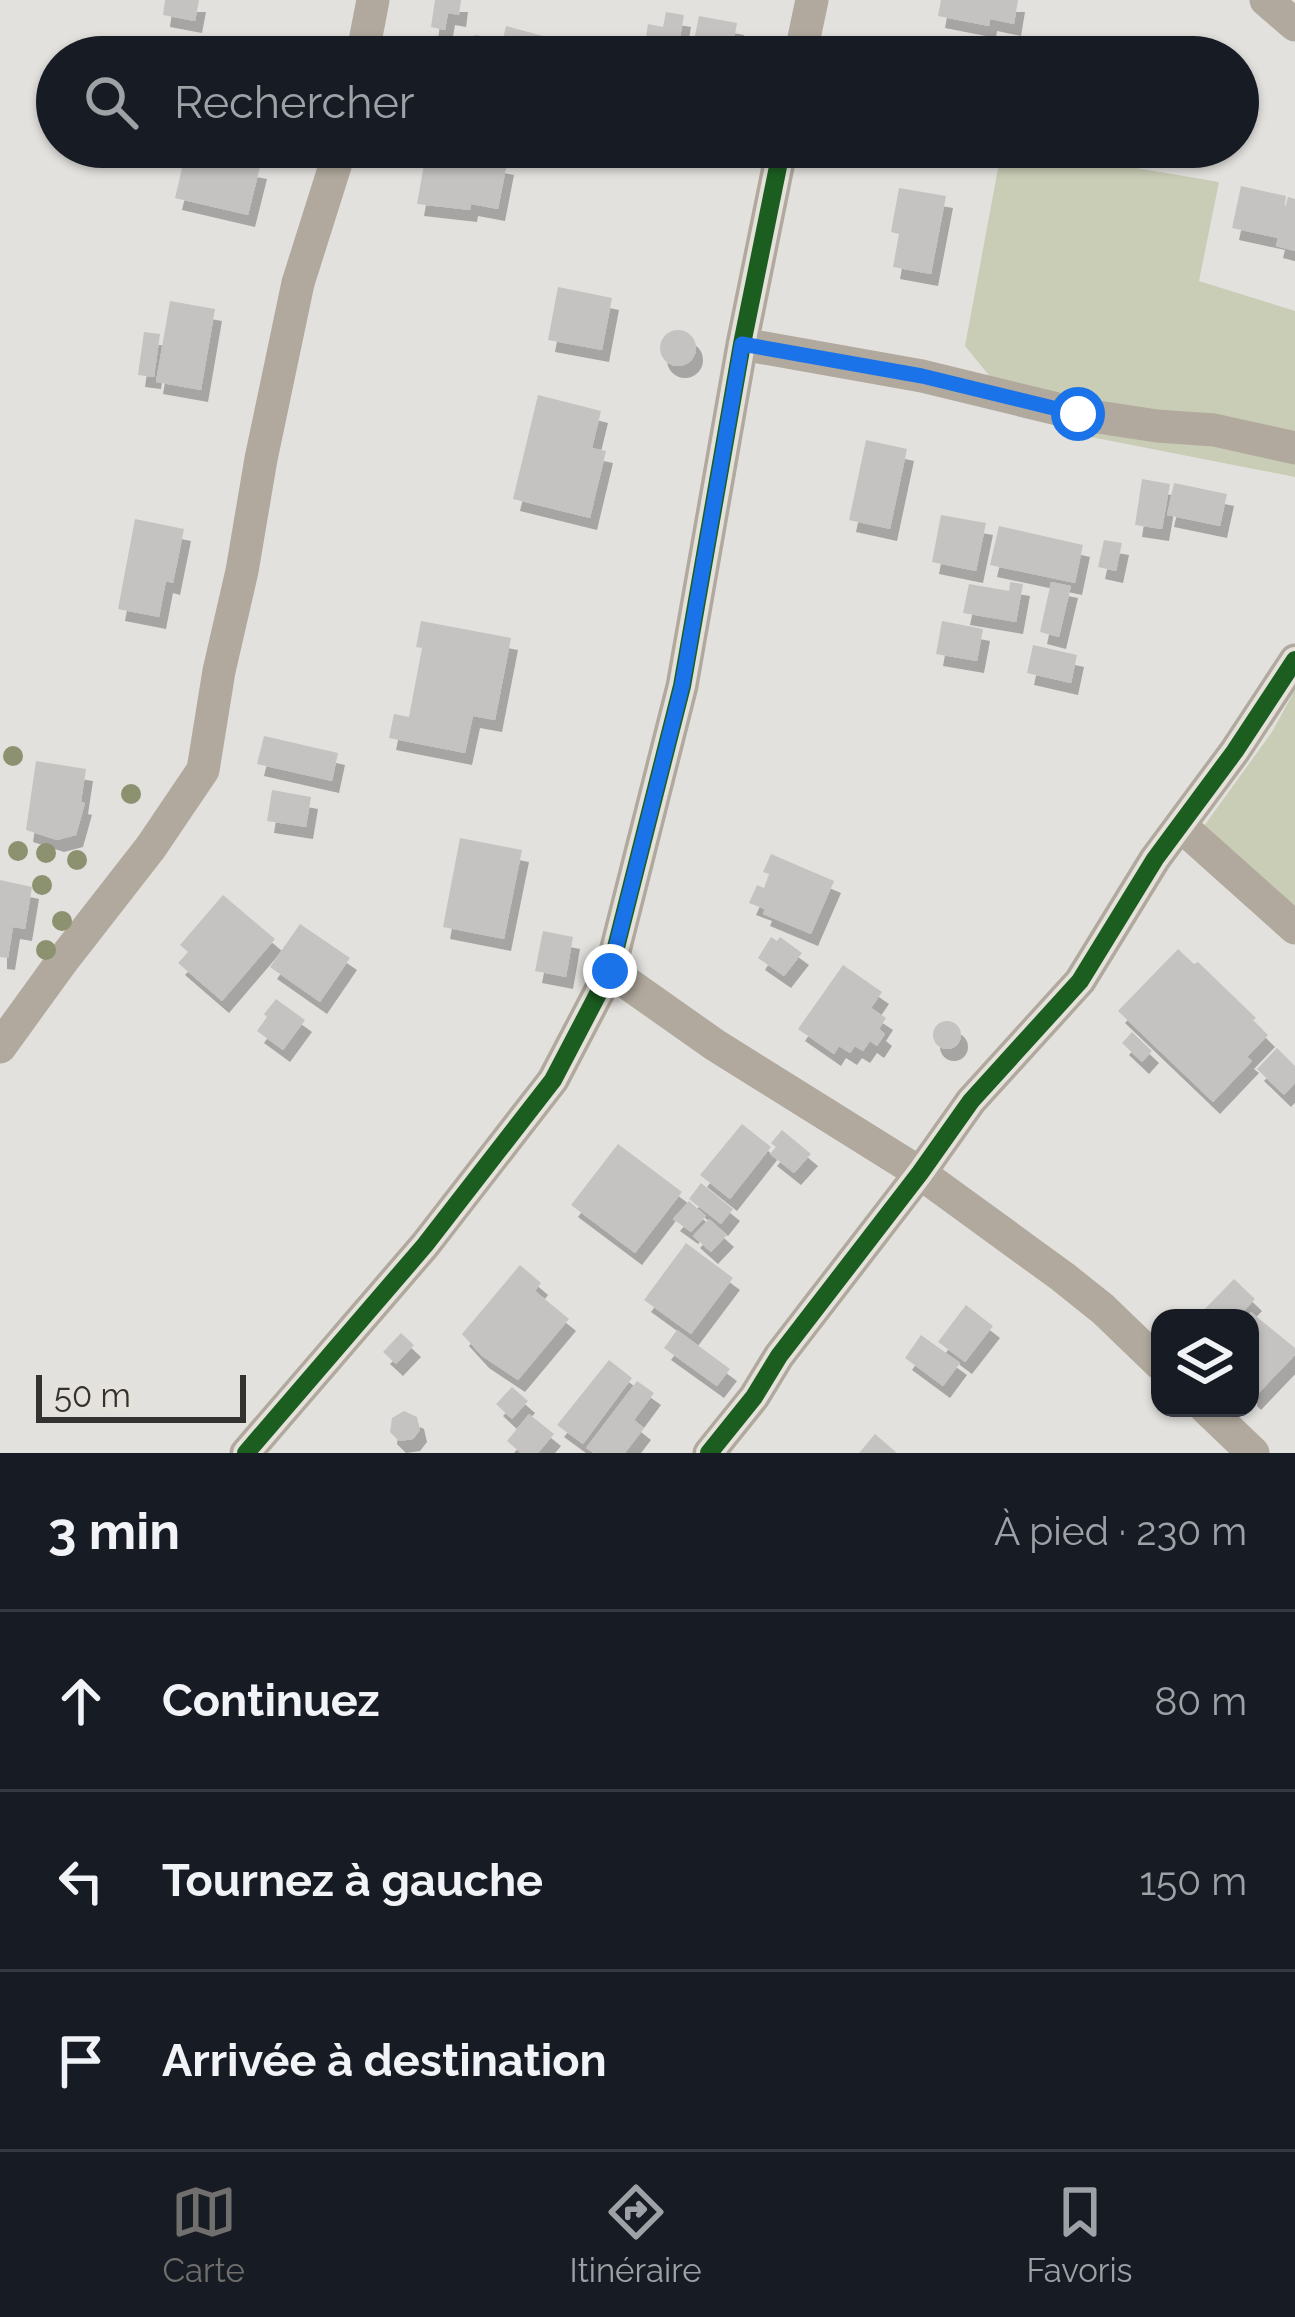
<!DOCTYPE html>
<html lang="fr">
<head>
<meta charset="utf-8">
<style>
	body { margin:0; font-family:Raleway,sans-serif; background:#242831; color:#f1f3f6 }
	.controls { position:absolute; right:36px; bottom:36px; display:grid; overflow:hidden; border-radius:24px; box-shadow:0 3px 9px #0004 }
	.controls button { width:108px; height:108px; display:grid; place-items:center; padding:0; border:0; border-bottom:3px solid #363941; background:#171b24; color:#f1f3f6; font:60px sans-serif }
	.scale { position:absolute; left:36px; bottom:30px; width:210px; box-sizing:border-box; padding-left:12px; border:6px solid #333230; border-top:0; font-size:33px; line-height:42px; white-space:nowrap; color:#333230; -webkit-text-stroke:9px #e5e2dc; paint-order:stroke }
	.stop { position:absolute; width:36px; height:36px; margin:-27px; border:9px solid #1a73e8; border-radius:50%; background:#fff }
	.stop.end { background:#1a73e8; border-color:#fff; box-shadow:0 3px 12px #0008 }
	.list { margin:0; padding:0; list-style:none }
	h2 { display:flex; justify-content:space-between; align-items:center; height:156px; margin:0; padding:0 48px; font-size:51px }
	h2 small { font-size:39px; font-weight:400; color:#9ea1a6 }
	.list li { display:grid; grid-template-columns:78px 1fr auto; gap:36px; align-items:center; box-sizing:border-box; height:180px; padding:0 48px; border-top:3px solid #363941 }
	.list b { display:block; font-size:45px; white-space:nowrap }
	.list em { font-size:39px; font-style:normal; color:#9ea1a6 }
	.icon { flex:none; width:66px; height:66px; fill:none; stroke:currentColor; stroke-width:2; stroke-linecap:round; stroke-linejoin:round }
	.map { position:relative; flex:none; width:1295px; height:1453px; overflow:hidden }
	.search { position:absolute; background:#171b24; box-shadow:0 3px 9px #0004; left:36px; right:36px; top:36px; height:132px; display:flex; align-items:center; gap:30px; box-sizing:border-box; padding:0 42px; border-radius:66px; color:#9ea1a6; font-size:45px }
	.sheet { height:696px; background:#171b24 }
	nav { display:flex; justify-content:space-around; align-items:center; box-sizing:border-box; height:168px; border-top:3px solid #363941; background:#171b24; font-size:33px; color:#9ea1a6 }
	nav a { display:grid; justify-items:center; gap:6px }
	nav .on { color:#716f6d }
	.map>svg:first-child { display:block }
</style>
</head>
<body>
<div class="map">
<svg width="1295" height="1453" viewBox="0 0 1295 1453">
	<defs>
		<filter id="shadow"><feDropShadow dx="7" dy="12" stdDeviation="0" flood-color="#0004"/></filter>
	</defs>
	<rect width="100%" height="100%" fill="#e3e1de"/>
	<path fill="#c9cdb6" d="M1002,147H1048V153L1219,182L1199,281L1295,311V477L1091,437L992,379L965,346Z
		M1295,690V928L1196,837L1272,732Z"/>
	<path fill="#c4c3c2" filter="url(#shadow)" d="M165,0H199L195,21L163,15Z
		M435,0H461L459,15L448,13L445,30L431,27Z
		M941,0H1018L1014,24L990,19L989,26L938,16Z
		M666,12L684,15L677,55L644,49L648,24L663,27Z
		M699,16L737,23L731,57L691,55Z
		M506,26L543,36L538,57L499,56Z
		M474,35L500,38L499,53L472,49Z
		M187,147H247L243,164L260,167L248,215L175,198Z
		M427,148L507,163L498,209L471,204L470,210L417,204Z
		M1241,186L1286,196L1284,212L1288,197L1295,199V251L1276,246L1278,238L1232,228Z
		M899,188L946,196L931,274L893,267L899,234L891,232Z
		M558,287L612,298L602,350L548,340Z
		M170,301L215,309L201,390L156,382Z
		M660 348a18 18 0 1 1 36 0a18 18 0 1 1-36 0Z
		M144,332L160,334L154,377L138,375Z
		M538,395L601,411L592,448L606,451L590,518L513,499Z
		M866,440L907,449L890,529L849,520Z
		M1142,479L1170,484L1162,529L1135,525Z
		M1174,483L1227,494L1220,526L1167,515Z
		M941,515L986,523L976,571L932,562Z
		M135,519L184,529L173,583L166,581L159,617L118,609Z
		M999,526L1083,545L1075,583L990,565Z
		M1104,540L1122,543L1116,571L1098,567Z
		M1010,582L1023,584L1016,622L963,613L969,584L1009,591Z
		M1051,582L1071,586L1059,637L1040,632Z
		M421,621L511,638L495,720L473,716L465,753L389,738L394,714L409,717L422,648L416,647Z
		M942,621L983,629L977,661L936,654Z
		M1033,645L1077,655L1071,683L1027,673Z
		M264,736L338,753L332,781L257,764Z
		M36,761L86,769L81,802L85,803L76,835L57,840L26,830Z
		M272,790L311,797L306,827L267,821Z
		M460,838L522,850L504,939L443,927Z
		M771,854L834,881L811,934L763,914L765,909L749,903L757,885L764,888L769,874L763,872Z
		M0,880L32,887L25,929L13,927L8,958L0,957Z
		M223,895L275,939L222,1001L178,963L188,952L180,945Z
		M300,924L350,958L320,1002L270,967Z
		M543,931L573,937L566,977L535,971Z
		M771,937L777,941L780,937L802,953L784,976L758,958Z
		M1178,949L1194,964L1198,962L1256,1018L1253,1020L1268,1035L1247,1057L1252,1061L1213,1102L1118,1011Z
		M843,965L882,992L871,1008L886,1018L879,1029L885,1034L877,1046L870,1041L863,1051L855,1046L850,1053L839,1046L834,1054L798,1029Z
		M276,999L305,1020L283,1050L257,1031L267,1017L264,1014Z
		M933 1035a14 14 0 1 1 28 0a14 14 0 1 1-28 0Z
		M1132,1032L1152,1051L1142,1062L1122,1043Z
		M1277,1048L1295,1066V1083L1284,1095L1257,1069Z
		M742,1124L771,1147L730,1199L700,1175Z
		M782,1130L811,1154L794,1173L770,1154L776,1147L771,1143Z
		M618,1144L682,1192L635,1253L571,1205Z
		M701,1183L733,1209L721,1224L689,1199Z
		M689,1201L706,1216L691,1232L673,1219Z
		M709,1219L727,1235L711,1252L693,1236Z
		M686,1243L733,1278L691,1334L644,1300Z
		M520,1265L541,1283L535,1291L569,1319L518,1380L482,1356L462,1334Z
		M1234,1279L1255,1299L1237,1318H1196Z
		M966,1305L993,1326L965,1362L938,1342Z
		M1251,1312L1295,1348V1355L1254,1398L1250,1394V1318H1245Z
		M677,1330L730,1369L717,1386L664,1348Z
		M401,1333L414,1345L396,1364L383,1352Z
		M921,1335L960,1363L943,1386L905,1358Z
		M609,1360L632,1378L583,1444L557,1425Z
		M637,1381L654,1393L634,1420L644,1428L625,1453H594L586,1448Z
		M512,1387L528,1401L512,1419L496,1404Z
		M404,1411L417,1417L420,1430L413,1439L399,1441L390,1432L392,1418Z
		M529,1414L554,1434L538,1453H521L507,1441Z
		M875,1434L897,1453H859Z"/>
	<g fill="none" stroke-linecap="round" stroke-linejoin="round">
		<path stroke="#b1a99d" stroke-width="33" d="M1266,0L1295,25
			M362,57L373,0
			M800,57L812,0
			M742,344L922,376L1078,414L1157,426L1214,430L1295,448
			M1181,826L1295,928
			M610,971L715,1045L920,1173L1063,1277L1103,1309L1160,1364
			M0,1047L63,960L151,847L203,770L219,671L242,571L261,459L298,283L341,147
			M1206,1408L1253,1453
			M246,1453L425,1245L553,1080L610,971L682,686L742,344L782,147
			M709,1453L754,1397L779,1356L920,1173L971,1101L1080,981L1155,859L1235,751L1295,660"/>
		<defs>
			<path id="cycleway" d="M246,1453L425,1245L553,1080L610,971L682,686L742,344L782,147
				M709,1453L754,1397L779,1356L920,1173L971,1101L1080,981L1155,859L1235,751L1295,660"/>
		</defs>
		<use href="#cycleway" stroke="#e5e2dc" stroke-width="26"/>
		<use href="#cycleway" stroke="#1b5e20" stroke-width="18"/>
	</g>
	<g fill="#8c916f">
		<circle cx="13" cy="756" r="10"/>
		<circle cx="131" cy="794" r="10"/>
		<circle cx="18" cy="851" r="10"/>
		<circle cx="46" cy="853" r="10"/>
		<circle cx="77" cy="860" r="10"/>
		<circle cx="42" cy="885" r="10"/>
		<circle cx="62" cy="921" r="10"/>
		<circle cx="46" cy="950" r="10"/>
	</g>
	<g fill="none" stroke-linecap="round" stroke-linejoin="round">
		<path stroke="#1a73e8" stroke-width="15" d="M610,971L682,686L742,344L922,376L1078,414"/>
	</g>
</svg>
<div class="controls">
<button><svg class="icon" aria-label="layers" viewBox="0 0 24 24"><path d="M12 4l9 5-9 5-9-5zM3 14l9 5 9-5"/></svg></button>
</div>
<div class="scale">50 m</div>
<div class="stop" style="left:1078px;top:414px"></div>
<div class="stop end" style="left:610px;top:971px"></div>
<div class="search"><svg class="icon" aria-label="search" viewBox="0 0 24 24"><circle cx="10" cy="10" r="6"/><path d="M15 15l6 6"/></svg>Rechercher</div>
</div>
<section class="sheet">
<h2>3 min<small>À pied · 230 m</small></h2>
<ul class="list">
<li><svg class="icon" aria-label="ahead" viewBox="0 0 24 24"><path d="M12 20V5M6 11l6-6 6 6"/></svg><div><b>Continuez</b></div><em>80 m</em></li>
<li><svg class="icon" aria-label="left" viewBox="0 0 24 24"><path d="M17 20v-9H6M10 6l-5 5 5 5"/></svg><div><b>Tournez à gauche</b></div><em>150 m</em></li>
<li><svg class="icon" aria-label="arrive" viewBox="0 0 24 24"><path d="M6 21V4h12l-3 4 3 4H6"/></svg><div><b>Arrivée à destination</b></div></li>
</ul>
</section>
<nav>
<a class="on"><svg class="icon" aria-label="map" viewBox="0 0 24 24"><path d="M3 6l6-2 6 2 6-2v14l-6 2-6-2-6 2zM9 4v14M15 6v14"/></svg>Carte</a>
<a><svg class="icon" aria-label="directions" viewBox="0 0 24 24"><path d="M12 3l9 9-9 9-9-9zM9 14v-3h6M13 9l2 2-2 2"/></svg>Itinéraire</a>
<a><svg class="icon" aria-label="saved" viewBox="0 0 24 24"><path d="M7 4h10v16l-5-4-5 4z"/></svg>Favoris</a>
</nav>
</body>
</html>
